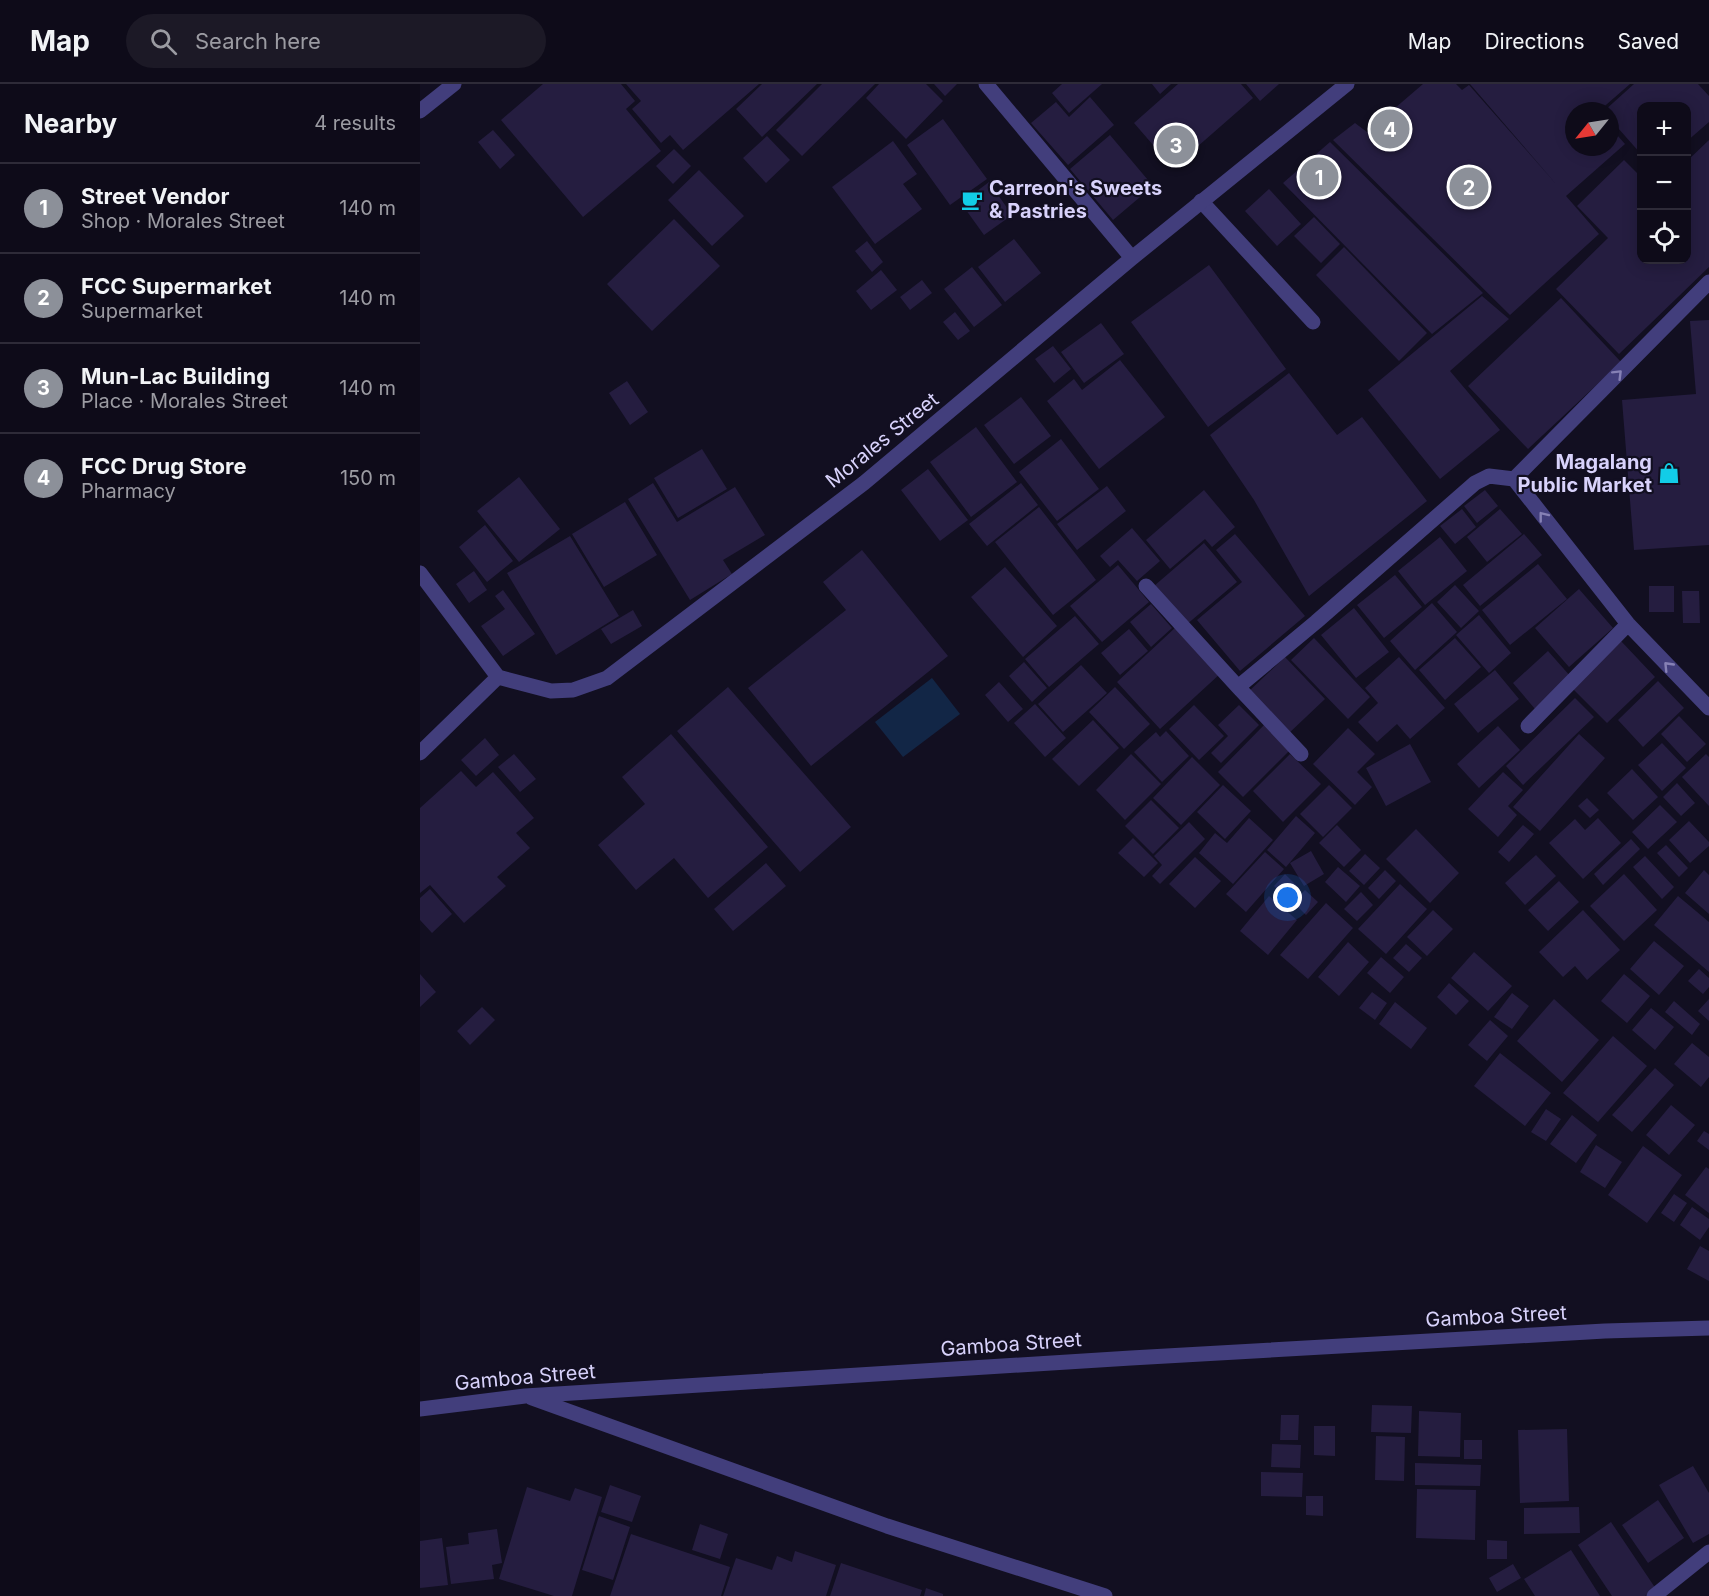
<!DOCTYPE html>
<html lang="en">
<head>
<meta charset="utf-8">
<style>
	body { margin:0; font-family:Inter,sans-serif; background:#1c1926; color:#f1f3f6 }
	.controls { position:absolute; right:18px; top:18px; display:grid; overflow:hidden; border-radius:12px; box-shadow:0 3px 15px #0003 }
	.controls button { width:54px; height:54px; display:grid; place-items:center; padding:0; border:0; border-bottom:2px solid #2e2b38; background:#0e0b19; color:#f1f3f6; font:30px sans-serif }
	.compass { position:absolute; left:1145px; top:18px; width:54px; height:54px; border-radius:50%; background:#0e0b19; box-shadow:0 3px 15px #0003; rotate:240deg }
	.you { position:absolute; left:868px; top:814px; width:21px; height:21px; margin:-15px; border:4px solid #fff; border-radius:50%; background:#1a73e8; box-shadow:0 0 0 9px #1a73e833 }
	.badge { display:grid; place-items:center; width:39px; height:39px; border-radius:50%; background:#8c9099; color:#fff; font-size:20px; font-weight:700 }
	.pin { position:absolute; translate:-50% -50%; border:3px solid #fff; box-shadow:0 2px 6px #0006 }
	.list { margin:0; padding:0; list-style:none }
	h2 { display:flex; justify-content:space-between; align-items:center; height:78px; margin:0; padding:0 24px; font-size:26px }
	h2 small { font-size:20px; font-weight:400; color:#9b9ba2 }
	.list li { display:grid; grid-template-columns:39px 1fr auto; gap:18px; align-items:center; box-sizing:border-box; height:90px; padding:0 24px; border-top:2px solid #2e2b38 }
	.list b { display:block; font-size:22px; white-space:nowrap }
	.list p { margin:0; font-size:20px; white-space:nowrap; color:#9b9ba2 }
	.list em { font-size:20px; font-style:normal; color:#9b9ba2 }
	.icon { flex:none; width:33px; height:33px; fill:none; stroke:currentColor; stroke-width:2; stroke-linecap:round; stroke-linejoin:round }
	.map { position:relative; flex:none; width:1289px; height:1512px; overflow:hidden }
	header { display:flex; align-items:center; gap:36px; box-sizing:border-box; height:84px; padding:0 30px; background:#0e0b19; border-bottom:2px solid #2e2b38 }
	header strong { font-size:28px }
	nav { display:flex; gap:33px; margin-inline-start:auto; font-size:21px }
	.search { width:420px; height:54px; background:#1c1926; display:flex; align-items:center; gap:15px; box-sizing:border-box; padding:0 21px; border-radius:33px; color:#9b9ba2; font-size:22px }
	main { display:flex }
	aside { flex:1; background:#0e0b19 }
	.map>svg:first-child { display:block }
</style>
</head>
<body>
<header>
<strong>Map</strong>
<div class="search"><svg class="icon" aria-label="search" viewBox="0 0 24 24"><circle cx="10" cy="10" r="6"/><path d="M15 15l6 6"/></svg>Search here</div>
<nav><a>Map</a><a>Directions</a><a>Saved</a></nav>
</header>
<main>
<aside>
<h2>Nearby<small>4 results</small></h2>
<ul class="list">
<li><span class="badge">1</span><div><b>Street Vendor</b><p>Shop · Morales Street</p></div><em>140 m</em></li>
<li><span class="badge">2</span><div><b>FCC Supermarket</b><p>Supermarket</p></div><em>140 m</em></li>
<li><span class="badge">3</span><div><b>Mun-Lac Building</b><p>Place · Morales Street</p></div><em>140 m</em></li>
<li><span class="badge">4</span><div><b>FCC Drug Store</b><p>Pharmacy</p></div><em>150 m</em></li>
</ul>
</aside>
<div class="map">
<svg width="1289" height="1512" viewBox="0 0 1289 1512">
	<rect width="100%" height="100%" fill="#120f21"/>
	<path fill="#122646" d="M512,594L540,630L483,673L455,638Z"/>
	<path fill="#251d40" d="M123,0H201L215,17L206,25L241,67L163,133L81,36Z
		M206,0H339L263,66L250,51L241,59L212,25L221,17Z
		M342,0H397L342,53L316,25Z
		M402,0H455L382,72L356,46Z
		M459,0H506L523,17L486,55L446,14Z
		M514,0H537L525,12Z
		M642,0H682L649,29L632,9Z
		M732,0H751L740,10Z
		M758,0H821L833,14L753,84L714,39Z
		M826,0H859L840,17Z
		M1003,0H1036L1042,6L1049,1L1136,100L1050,0H1210L1179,27H1154V63H1190V43L1205,60L1146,112L1179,150L1090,231L913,56L935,39L947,48Z
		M1214,0H1278L1289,12V38L1266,58V22H1221V70L1190,35V27H1184Z
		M670,13L694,41L648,81L611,39L636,18L649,33Z
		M523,35L567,95L530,121L487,61Z
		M73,46L95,71L80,85L58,58Z
		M690,51L733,102L693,136L650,85Z
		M347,52L370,76L346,99L323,74Z
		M1289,56V183L1199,270L1136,205L1188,154L1157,122L1204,76L1221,93V176H1266V78Z
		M473,57L497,90L483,100L502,125L455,160L412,103Z
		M910,58L1063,209L1012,250L863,99Z
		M254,65L271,82L253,100L236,82Z
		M279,86L324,132L292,162L248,116Z
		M569,98L592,131L564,151L541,119Z
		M849,105L881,140L857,162L825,127Z
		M894,133L920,160L901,179L874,152Z
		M254,135L300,182L232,247L187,200Z
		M594,155L621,189L585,218L558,183Z
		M447,157L463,178L452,188L435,167Z
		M924,163L1007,249L979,277L896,191Z
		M789,181L866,285L788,343L711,238Z
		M552,183L582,221L554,243L524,205Z
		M461,186L477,206L451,226L436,207Z
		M502,196L512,209L490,226L480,213Z
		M1062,212L1089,235L1030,287L1080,346L1020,395L948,306Z
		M1141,214L1201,278L1108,365L1048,302Z
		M535,228L550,247L538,256L523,238Z
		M1289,236V461L1214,466L1202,316L1276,310L1270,237Z
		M681,239L704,270L664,299L641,268Z
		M633,262L651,285L634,299L615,275Z
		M700,276L745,333L679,385L627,317L654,295L662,306Z
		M869,289L917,351L942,333L1007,417L889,512L834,416L790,351Z
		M207,297L228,328L210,341L189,309Z
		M601,313L631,352L594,380L564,341Z
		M556,343L597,398L551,433L510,378Z
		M641,355L679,405L637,437L599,388Z
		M282,365L307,405L258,434L234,394Z
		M508,385L548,436L520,457L481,406Z
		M99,393L140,445L99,478L57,427Z
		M233,399L257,438L315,403L345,451L303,476L312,490L270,516L208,415Z
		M601,399L618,421L567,462L549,440Z
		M687,402L706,427L657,466L637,440Z
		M784,406L815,443L792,463L785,455L750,485L726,456Z
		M1065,406L1078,422L1057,439L1044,422Z
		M205,418L237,471L184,503L152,450Z
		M619,423L676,496L633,531L575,458Z
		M1042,425L1056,443L1035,460L1020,442Z
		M1080,425L1102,450L1067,478L1047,453Z
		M65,441L93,477L67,498L39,463Z
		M712,444L740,477L717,497L698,476L690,483L680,472Z
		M815,450L885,532L820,587L777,536L822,498L796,466Z
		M1104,450L1122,471L1060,522L1043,501Z
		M150,452L199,532L136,571L87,489Z
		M1020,453L1047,487L1005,521L978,487Z
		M784,459L817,498L766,541L734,502Z
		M442,466L528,572L391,682L328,604L426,526L403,498Z
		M1118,480L1147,515L1090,561L1062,526Z
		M698,481L729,518L682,558L650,522Z
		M585,483L637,542L603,573L551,513Z
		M54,487L67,506L49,519L36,500Z
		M975,491L1002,523L964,554L937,521Z
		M1035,501L1059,527L1041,544L1017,518Z
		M1229,502H1254V528H1229Z
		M1159,505L1193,544L1149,583L1115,544Z
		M83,506L115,550L83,572L61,542L85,525L75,512Z
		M1262,507H1279L1280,539H1263Z
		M1012,519L1037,548L995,586L970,557Z
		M731,520L752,544L731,563L710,538Z
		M934,524L969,568L936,594L901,551Z
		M213,526L222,542L191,560L181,545Z
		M1059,531L1091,569L1069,589L1036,551Z
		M655,532L679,560L629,603L605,575Z
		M757,542L801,589L740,645L697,598Z
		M709,545L728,567L700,591L681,569Z
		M894,554L950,613L928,635L871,576Z
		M1035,554L1061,583L1025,616L999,586Z
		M1201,557L1235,593L1187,639L1152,604Z
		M1128,567L1151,593L1115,625L1093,599Z
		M865,573L905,615L867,651L827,609Z
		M979,573L1025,624L990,655L977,640L957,658L938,638L958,619L945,604Z
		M604,578L627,604L612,618L589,592Z
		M661,581L687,609L643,648L618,620Z
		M1075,586L1099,615L1058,649L1034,620Z
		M1238,597L1264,624L1223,663L1198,636Z
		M579,598L603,625L588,638L565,611Z
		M308,603L431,743L380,788L257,647Z
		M695,603L730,640L704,665L669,628Z
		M1155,614L1174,633L1103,701L1086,682Z
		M615,620L646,654L625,673L594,639Z
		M774,621L804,652L779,676L749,645Z
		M819,621L839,641L801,679L791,669L808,652L798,641Z
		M1259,632L1286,660L1267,678L1241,650Z
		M673,636L699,664L659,702L632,675Z
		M845,640L871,665L823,713L798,688Z
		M1078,642L1100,666L1059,704L1037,680Z
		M928,644L955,670L937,688L952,703L935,721L893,680Z
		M746,647L769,672L742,698L714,668L736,648L740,653Z
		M251,650L348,763L288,814L254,774L216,806L178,761L225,720L202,693Z
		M1159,650L1185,674L1120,747L1093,723Z
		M65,654L79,671L56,692L41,676Z
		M1242,659L1266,684L1242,707L1218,681Z
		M990,660L1011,698L966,722L946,684Z
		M94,670L116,695L100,708L78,683Z
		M711,670L741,700L705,736L676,706Z
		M870,670L901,700L863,738L833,707Z
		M1286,670L1289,673V722L1262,693Z
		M772,673L800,701L761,741L733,714Z
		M1212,685L1238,713L1213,736L1187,709Z
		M41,687L56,703L73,688L114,734L96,749L110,764L77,793L86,802L44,839L10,801L0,809V724Z
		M1083,688L1103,706L1088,722L1097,731L1078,753L1048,725Z
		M1257,699L1275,719L1261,732L1243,713Z
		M803,701L831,727L805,755L777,728Z
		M909,701L932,724L903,753L880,730Z
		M1167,714L1179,726L1170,734L1158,722Z
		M731,716L759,744L733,770L705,742Z
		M1240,721L1257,738L1228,765L1212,748Z
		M876,732L895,749L866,783L847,766Z
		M829,734L853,756L813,800L779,769L795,749L807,759Z
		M1178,734L1201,759L1163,795L1129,759L1155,735L1165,746Z
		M1269,737L1289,758V762L1270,779L1249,756Z
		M769,738L785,755L740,800L732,792L742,781L734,772Z
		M917,741L941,766L924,783L899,759Z
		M1103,741L1114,750L1089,778L1078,768Z
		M996,745L1039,789L1010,819L966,775Z
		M713,754L738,779L724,793L698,769Z
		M1211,755L1220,765L1183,801L1174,790Z
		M1246,761L1268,784L1259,793L1237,769Z
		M891,767L904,790L884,802L870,779Z
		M845,768L864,785L826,828L806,810Z
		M945,770L960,784L944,801L929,787Z
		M1116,771L1136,792L1105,821L1085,799Z
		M1225,772L1254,803L1242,815L1213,783Z
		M775,773L801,797L775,824L749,800Z
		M346,779L366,802L313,847L294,825Z
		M918,783L940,802L926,818L905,798Z
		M965,786L976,797L959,815L948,804Z
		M1284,786L1289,791V830L1265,809Z
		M865,790L879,804L867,815L854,802Z
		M1204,790L1237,826L1204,857L1170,822Z
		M1139,797L1159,818L1128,847L1108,826Z
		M980,800L1007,825L966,870L938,845Z
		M10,805L32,830L12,849L0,836V814Z
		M885,806L898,818L886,831L873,818Z
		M941,808L953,821L937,837L924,825Z
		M849,812L877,836L848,871L820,847Z
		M1258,812L1289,838V888L1234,841Z
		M906,819L933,844L888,895L860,871Z
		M1013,826L1033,845L1007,872L987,853Z
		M1163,826L1200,866L1167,896L1155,882L1143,893L1119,868Z
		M1234,857L1264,882L1239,911L1210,885Z
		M928,858L949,878L919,912L898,893Z
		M986,860L1002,874L989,888L973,874Z
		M1054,868L1092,902L1068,927L1031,894Z
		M961,873L984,893L970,909L947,889Z
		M1279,885L1289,894V903L1283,910L1268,897Z
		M0,890L16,908L0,923Z
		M1204,890L1230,912L1207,939L1181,917Z
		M1029,899L1049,917L1036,931L1017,913Z
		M952,908L967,919L955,936L939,924Z
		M1092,909L1109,922L1092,945L1074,933Z
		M1134,915L1179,956L1142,998L1097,957Z
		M1289,915V937L1278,927Z
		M1254,917L1280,940L1272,951L1245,928Z
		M975,918L1007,944L991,965L959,940Z
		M62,923L75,936L50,961L37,947Z
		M1231,924L1254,943L1235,966L1212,946Z
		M1070,936L1088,952L1067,977L1048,961Z
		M1193,952L1227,982L1178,1038L1143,1009Z
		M1272,959L1289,973V993L1281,1003L1254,980Z
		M1080,969L1131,1009L1105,1042L1054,1002Z
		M1235,984L1254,1001L1212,1048L1192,1031Z
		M1251,1021L1275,1041L1249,1071L1226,1051Z
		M1126,1025L1141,1035L1126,1057L1111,1048Z
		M1152,1031L1177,1051L1156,1079L1130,1060Z
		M1284,1047L1289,1050V1066L1277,1057Z
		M1176,1061L1202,1078L1185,1104L1160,1088Z
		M1223,1062L1262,1091L1227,1139L1188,1111Z
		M1286,1083L1289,1085V1129L1265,1111Z
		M1254,1110L1267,1119L1254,1138L1241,1129Z
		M1272,1123L1289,1135V1143L1280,1156L1260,1141Z
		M1280,1162L1289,1167V1197L1267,1185Z
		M952,1321L992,1322L991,1349L951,1348Z
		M999,1327L1041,1329L1040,1373L998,1372Z
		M861,1331H879L878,1356H860Z
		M894,1342H915V1372L894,1371Z
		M1147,1345L1149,1417L1100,1419L1098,1346Z
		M956,1352L985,1353L984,1397L955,1396Z
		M1044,1356H1062V1375H1044Z
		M852,1360L881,1361L880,1384L851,1383Z
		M995,1379L1061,1381L1060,1402L995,1401Z
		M1273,1382L1289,1409V1450L1273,1459L1239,1401Z
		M841,1388L883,1389L882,1413L841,1412Z
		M190,1401L221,1412L212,1438L181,1428Z
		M107,1403L150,1417L155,1404L182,1413L152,1512H134L79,1495Z
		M997,1405L1056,1406L1055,1456L996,1454Z
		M886,1412H903V1432L886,1431Z
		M1238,1416L1264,1454L1228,1479L1202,1441Z
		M1159,1423L1160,1449L1104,1450V1424Z
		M179,1432L210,1443L193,1496L162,1486Z
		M1191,1438L1236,1505L1225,1512H1192L1158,1461Z
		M280,1440L308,1450L300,1475L272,1466Z
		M77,1445L82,1479L72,1481L74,1495L31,1500L26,1463L49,1460L48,1449Z
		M211,1450L310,1483L301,1512H190Z
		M22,1454L28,1501L0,1504V1457Z
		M1067,1456L1087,1457V1475H1067Z
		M1151,1466L1180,1512H1115L1104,1495Z
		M375,1467L416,1481L406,1512H303L316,1474L352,1486L357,1472L372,1478Z
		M421,1479L502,1506L500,1512H410Z
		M1093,1480L1101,1494L1077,1508L1069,1494Z
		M506,1504L523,1510V1512H504Z"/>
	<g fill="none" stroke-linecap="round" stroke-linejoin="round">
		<path stroke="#423e7c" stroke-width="15" d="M781,117L893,238"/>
		<path stroke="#423e7c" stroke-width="15" d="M566,0L712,174
			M0,27L34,0
			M1289,198L1094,395L1208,540L1289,624
			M0,489L78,593
			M726,502L818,603L881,670
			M818,603L896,538L1055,399L1069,392L1094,395
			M1108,642L1208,540
			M0,669L78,593L131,607L153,606L187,594L444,399L712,174L927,0
			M112,1314L467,1442L685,1512
			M0,1325L105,1312L711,1274L1185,1247L1289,1244
			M1234,1512L1289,1468"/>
	</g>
	<defs><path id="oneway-chevron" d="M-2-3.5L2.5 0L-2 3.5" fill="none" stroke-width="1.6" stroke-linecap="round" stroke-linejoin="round" transform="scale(1.5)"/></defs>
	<g stroke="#8681b5">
		<use href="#oneway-chevron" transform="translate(1198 290) rotate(-45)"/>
		<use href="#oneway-chevron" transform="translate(1123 432) rotate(-128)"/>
		<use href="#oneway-chevron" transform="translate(1248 582) rotate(-134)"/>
	</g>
	<defs>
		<symbol id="cafe-bare" viewBox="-9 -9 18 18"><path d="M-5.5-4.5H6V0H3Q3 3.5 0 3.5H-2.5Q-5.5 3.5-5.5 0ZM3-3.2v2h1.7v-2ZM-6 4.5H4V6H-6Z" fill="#12cde7" stroke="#120f21" stroke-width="2.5" paint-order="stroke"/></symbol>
		<symbol id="shop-bare" viewBox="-9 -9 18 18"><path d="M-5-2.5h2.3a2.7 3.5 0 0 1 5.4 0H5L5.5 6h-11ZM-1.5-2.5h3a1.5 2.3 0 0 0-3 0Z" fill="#12cde7" stroke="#120f21" stroke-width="2.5" paint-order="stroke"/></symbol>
	</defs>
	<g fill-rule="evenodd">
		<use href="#cafe-bare" x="537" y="101" width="30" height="30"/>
		<use href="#shop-bare" x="1234" y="374" width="30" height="30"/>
	</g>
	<g text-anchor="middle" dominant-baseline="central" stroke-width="4.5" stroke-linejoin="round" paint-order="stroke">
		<g font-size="20" font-weight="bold" fill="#d8d2fb" stroke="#120f21" text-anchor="start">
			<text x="569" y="104">Carreon's Sweets<tspan x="569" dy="23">&amp; Pastries</tspan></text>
			<text x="1232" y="378" text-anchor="end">Magalang<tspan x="1232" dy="23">Public Market</tspan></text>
		</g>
		<g font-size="20" fill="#d8d2fb" stroke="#120f21">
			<text transform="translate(462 356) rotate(-39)">Morales Street</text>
			<text transform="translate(1076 1232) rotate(-3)">Gamboa Street</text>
			<text transform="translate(591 1260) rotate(-4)">Gamboa Street</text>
			<text transform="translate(105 1293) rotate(-5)">Gamboa Street</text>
		</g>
	</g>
</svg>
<div class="controls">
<button>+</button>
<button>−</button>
<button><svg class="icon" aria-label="locate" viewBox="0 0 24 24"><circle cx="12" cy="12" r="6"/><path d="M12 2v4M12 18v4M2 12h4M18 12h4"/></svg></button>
</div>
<svg class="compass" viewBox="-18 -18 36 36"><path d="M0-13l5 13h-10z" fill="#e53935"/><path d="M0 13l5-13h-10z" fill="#9b9ba2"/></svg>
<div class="you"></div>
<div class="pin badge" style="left:899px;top:93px">1</div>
<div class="pin badge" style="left:1049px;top:103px">2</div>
<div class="pin badge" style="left:756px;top:61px">3</div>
<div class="pin badge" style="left:970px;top:45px">4</div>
</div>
</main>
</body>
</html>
